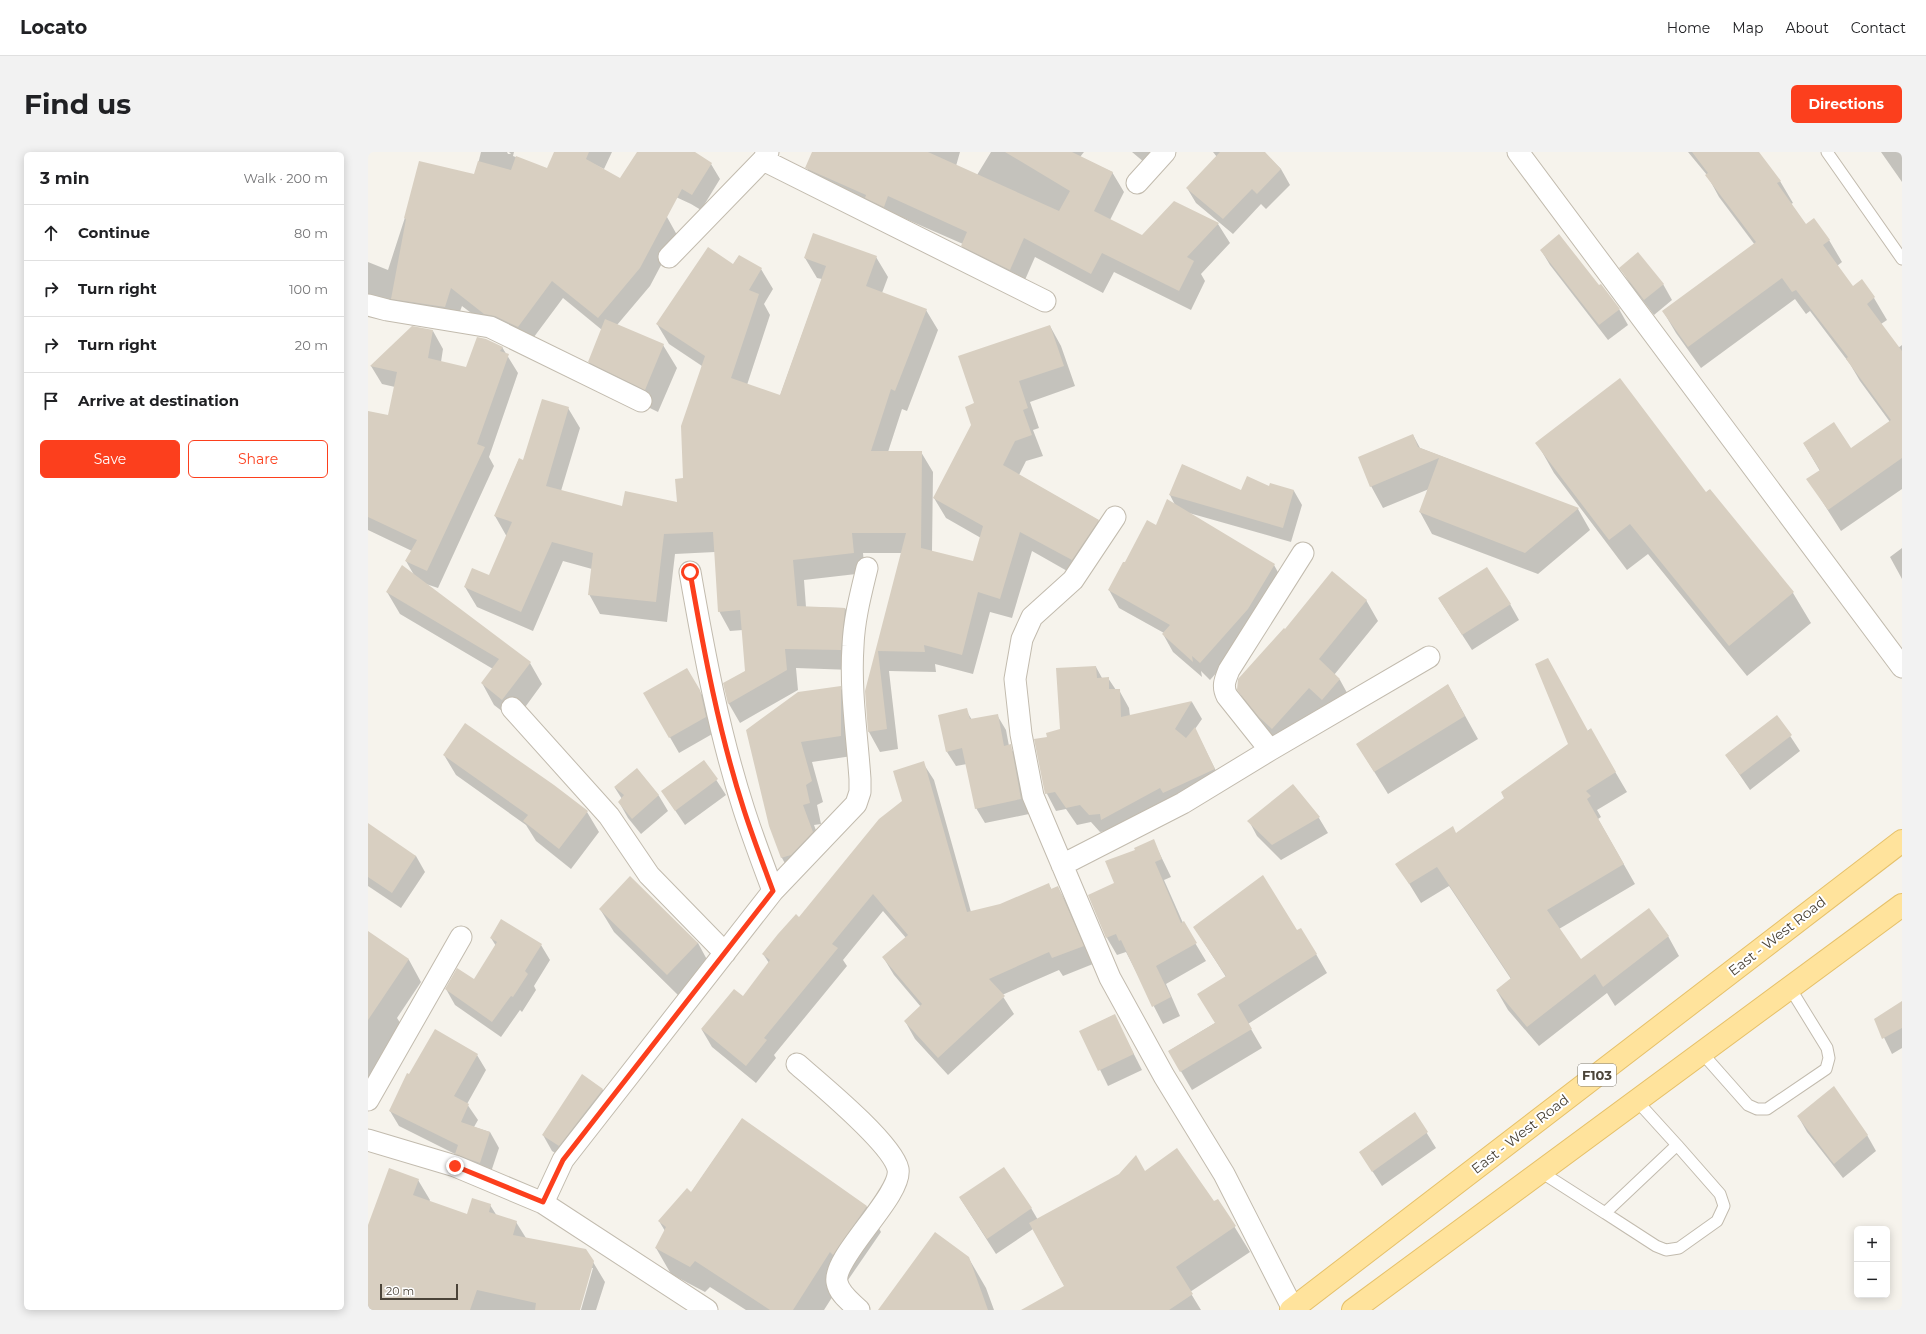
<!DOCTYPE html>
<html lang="en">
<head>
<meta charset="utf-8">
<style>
	body { margin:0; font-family:Montserrat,sans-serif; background:#f2f2f2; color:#202124 }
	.controls { position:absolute; right:12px; bottom:12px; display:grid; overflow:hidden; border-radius:6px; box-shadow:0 2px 10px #0003 }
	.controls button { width:36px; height:36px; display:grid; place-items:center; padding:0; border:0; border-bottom:1px solid #e0e0e0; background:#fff; color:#202124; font:20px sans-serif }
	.scale { position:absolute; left:12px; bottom:10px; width:78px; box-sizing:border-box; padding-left:4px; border:2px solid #4b4439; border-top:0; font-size:11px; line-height:14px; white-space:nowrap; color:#4b4439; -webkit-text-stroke:3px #fff; paint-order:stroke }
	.stop { position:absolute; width:12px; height:12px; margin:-9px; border:3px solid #fc3f1d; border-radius:50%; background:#fff }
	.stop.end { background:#fc3f1d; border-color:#fff; box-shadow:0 1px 4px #0008 }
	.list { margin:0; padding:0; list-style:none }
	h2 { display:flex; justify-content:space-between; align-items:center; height:52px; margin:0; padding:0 16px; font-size:17px }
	h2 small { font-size:13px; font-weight:400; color:#757577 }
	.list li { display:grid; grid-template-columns:26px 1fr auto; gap:12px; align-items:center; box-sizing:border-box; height:56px; padding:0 16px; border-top:1px solid #e0e0e0 }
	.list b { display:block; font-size:15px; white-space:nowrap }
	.list em { font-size:13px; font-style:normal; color:#757577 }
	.actions { display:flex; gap:8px; padding:12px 16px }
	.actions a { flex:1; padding:9px 0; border:1px solid #fc3f1d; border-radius:6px; text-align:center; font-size:14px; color:#fc3f1d }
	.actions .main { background:#fc3f1d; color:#fff }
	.icon { flex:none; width:22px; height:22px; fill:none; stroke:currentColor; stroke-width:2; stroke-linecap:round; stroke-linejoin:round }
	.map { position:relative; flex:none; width:1534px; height:1158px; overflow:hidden; border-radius:6px }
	header { display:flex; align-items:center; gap:24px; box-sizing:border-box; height:56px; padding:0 20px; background:#fff; border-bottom:1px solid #e0e0e0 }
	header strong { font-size:19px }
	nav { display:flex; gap:22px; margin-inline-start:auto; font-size:14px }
	.intro { display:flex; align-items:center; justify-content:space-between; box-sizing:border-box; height:96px; padding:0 24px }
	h1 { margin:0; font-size:28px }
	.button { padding:10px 18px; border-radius:6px; background:#fc3f1d; color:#fff; font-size:14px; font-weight:700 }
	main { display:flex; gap:24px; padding:0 24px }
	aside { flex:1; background:#fff; border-radius:6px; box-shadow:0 2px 10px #0003 }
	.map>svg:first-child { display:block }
</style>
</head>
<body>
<header>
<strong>Locato</strong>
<nav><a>Home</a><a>Map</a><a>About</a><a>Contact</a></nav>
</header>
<div class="intro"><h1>Find us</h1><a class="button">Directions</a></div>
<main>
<aside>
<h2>3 min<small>Walk · 200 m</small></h2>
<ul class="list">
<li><svg class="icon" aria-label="ahead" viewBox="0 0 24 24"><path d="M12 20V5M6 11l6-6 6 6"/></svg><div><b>Continue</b></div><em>80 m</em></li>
<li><svg class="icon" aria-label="right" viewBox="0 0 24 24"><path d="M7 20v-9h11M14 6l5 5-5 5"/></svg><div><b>Turn right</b></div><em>100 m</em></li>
<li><svg class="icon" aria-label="right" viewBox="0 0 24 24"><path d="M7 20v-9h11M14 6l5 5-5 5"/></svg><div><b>Turn right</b></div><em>20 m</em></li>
<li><svg class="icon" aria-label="arrive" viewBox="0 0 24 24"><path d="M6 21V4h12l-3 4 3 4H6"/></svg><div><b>Arrive at destination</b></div></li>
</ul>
<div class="actions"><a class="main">Save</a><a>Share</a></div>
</aside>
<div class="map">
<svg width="1534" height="1158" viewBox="0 0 1534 1158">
	<rect width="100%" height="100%" fill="#f6f3ec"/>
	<path fill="#0003" d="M113,0H139L140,2H143L141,0H146L145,4L299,65L309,83L282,134L249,173L295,193L309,216L290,260L235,233L221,210L234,178L195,146L160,193L128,180L94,154L87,173L0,162V110L20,118L42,50L107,24Z
		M200,0H244L236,17Z
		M270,0H325L343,12L352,27L333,58L323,52L271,28Z
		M445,0H592L588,14L609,23L623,0H716L712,5L744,20L756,40L742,68L774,84L806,50L850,72L862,91L833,122L837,129L823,158L746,120L735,141L667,105L653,137L606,113L594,94L595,92L531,64L527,74L450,35L439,16Z
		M764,0H806L789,21Z
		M845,0H895L913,17L922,33L898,57L893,52L865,82L828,51L819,36L849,5Z
		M1320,0H1382L1412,29L1425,51L1423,52L1438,73L1461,88L1474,110L1469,114L1484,135L1506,146L1519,168L1513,172L1530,196L1534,193V337L1473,379L1440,327L1452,319L1436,292L1483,297L1522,270L1492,229L1482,212L1442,159L1438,162L1427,147L1333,216L1308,181L1295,159L1387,93L1351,45L1339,23Z
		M1513,0H1534V30Z
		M1173,98L1251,157L1260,173L1240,188L1182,113Z
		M371,104L393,117L405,137L396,152L402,163L379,233L412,244L454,127L449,126L437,106L508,105L520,125L514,141L558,158L570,178L539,259L534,257L520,300H553L565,320L564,400L606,410L613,386L578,366L566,346L604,273L608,252L682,174L693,194L707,234L662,250L671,276L665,278L675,304L658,309L651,323L730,368L742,388L715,428L664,399L644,466L622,460L605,522L567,512L568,520L521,519L530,597L512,600L501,580L498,539L534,401H495L497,421L436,428L438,455L477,456L488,476L484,518L428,516L430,538L372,571L361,552L356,532L378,519L375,478L362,479L351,459L347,400L307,402L299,470L232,462L221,442L224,417L195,409L165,479L109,455L97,435L122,424L139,385L127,364L151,307L156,309L200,256L212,276L193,339L255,355L310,351L316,327L334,214L301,192L289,172L365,113Z
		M1253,116L1295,132L1304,148L1286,163L1262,132Z
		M65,179L75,197L73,210L99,217L134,195L150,221L121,305L126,314L70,436L58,432L162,511L174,532L147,569L126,553L114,531L125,517L32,462L19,440L46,423L38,409L44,399L0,378V260L21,264L27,235L14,232L3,214Z
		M1045,283L1052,296L1210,357L1222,378L1170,422L1064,382L1052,360L1061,337L1015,356L1003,334Z
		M1169,291L1338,341L1341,338L1425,441L1443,471L1379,524L1280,402L1259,418L1186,321Z
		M815,313L873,339L902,335L926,339L934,353L923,390L821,361L906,413L916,431L889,475L842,528L833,519L834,525L805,500L795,482L796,481L751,456L741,438L758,412L807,353L802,343Z
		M1534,396V427L1522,405Z
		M1071,447L1142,452L1151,468L1104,498Z
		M998,448L1010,469L966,523L972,528L983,548L966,567L953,555L916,597L904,586L882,558L870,538Z
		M728,515L734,526H740L748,538H751L761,556L762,564L824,550L834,567L827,577L856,635L740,679L732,680L723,670L709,673L698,657L688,659L678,640L680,586L693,578Z
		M319,517L341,555L346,581L311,601L277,542Z
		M1080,533L1110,587L1020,642L989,592Z
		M472,535L484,555V604L444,610L455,650L449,653L453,672L446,673L456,700L425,726L414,706L402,673L379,578Z
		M598,558L604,568L629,563L638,578L641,594L651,608L661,662L617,671L608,656L599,612L588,614L579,600Z
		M1409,564L1432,599L1382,638L1358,603Z
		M1222,577L1259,640L1229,658L1233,665L1230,667L1267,732L1191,777L1213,809L1300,784L1311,804L1247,854L1239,841L1171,894L1140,858L1129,839L1143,827L1081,734L1053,751L1029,712L1088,682L1137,646Z
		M76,603L219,660L231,680L203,717L168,689L158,673L88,623Z
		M336,609L358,643L317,673L294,639Z
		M555,611L566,628L603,760L632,753L681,733L684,738L690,736L700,753L725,812L695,824L691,818L634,843L646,862L580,923L547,887L537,869L553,855L526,823L515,805L538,786L515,759L475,808L479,814L406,903L408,906L388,931L344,895L334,878L375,845L401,811L395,802L432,766L535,650Z
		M269,617L291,644L300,659L273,682L260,666L251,650L254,647L247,636Z
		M925,633L951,666L960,681L913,708L889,684L881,669Z
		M0,688L48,704L57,720L33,756L0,734Z
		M785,688L803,725L796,728L815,771L838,809L798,832L812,864L795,872L758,800L749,803L739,786L748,732L768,698Z
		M232,757L330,791L343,815L313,846L246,780Z
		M826,775L929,779L948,802L959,821L880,872L894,896L824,938L801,899L847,871L858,825Z
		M0,780L41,808L53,830L29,866L33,872L0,942Z
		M123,786L173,793L182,808L166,834L168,838L154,860L152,858L133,885L87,853L78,837L106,829L128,794Z
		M1534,851V896L1524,902L1507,867Z
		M746,863L774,918L740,934L713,879Z
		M109,903L118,918L99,952L110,968L106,975L122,980L131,996L121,1026L97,1017L89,1003L31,974L22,959L42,924Z
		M214,924L235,938L243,953L200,1009L184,999L175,983Z
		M1047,962L1068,996L1014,1034L992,1000Z
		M1430,964L1499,983L1508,999L1475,1026L1439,980Z
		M374,967L499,1055L513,1080L480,1128L477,1125L456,1158H378L342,1135L337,1140L303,1122L288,1096L297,1079L291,1069L323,1041Z
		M777,1020L846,1051L850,1048L882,1100L822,1140L833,1158H655L697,1135L665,1077L628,1102L592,1046L663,1056L670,1068Z
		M50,1028L62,1048L61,1050L100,1064L122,1053L129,1064L148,1070L158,1086L225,1110L237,1130L228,1158H213L225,1116H223L210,1158H0V1076Z
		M600,1105L618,1136L626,1158H512Z"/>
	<path fill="#d8cfc1" d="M186,0H221L218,7L252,26L269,0H327L344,11L324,43L314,37L272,116L230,166L184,129L150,175L127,164L116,162L83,136L77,155L23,147L38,67L36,66L51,9L106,22L110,9L143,18L148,4L179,16Z
		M444,0H560L691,59L702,39L637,0H704L745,20L726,59L774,83L806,49L851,71L819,105L826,109L811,139L734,101L723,122L656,86L642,118L593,94L599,80L520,44L516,55L497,46L498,43L437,16Z
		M852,0H897L913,17L889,42L884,37L855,67L818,36Z
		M1324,0H1391L1413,29L1409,31L1438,72L1446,66L1462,88L1455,93L1485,134L1494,127L1507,145L1499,152L1534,199V306L1460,358L1438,327L1452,318L1435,291L1466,270L1483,296L1523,268L1478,207L1480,205L1428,138L1424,140L1414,126L1320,195L1294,159L1388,90L1337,23L1340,21Z
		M445,81L509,104L498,134L559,157L527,239L523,237L503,299H554L553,396L605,409L615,374L565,346L603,273L597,255L606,251L590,204L682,173L696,214L651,229L660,256L655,258L664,283L647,289L635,313L731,368L704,408L652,380L632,447L610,440L594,503L556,493L557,500L510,499L519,577L500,580L497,539L538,381H484L486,401L425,408L429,454L477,456L473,498L417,497L419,518L360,552L355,531L377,519L372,458L350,460L345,380L296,382L288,450L220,443L225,401L184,390L153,460L96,435L104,416L121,423L144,370L126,364L151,306L155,308L174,247L201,255L178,334L254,354L257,339L309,350L307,327L315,326L313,274L337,204L288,172L340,95L365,112L371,103L394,116L381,138L391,142L363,226L412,243L458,114L436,106Z
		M1191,82L1231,133L1233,132L1252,157L1231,173L1172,98Z
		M1270,100L1296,132L1276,148L1251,116Z
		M237,167L296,192L277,238L220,210Z
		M44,174L65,178L60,206L98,215L109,185L118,187L135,195L132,199L141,202L109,292L117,295L59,419L37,409L49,388L0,365V259L20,263L29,220L2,214Z
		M1252,226L1338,340L1342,337L1426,440L1361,494L1262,372L1241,388L1167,291Z
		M1045,282L1050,295L1211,356L1157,401L1051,360L1071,306L1002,335L990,305Z
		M814,312L873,338L879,324L901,334L902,331L926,338L915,376L801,343Z
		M799,347L907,412L880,457L832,511L824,504L825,510L794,482L802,473L740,438L755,410H757L779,368L788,373Z
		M34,413L163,510L134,548L113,531L131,507L18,440Z
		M1119,415L1143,452L1094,483L1070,446Z
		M964,419L999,448L951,507L972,527L954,548L941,536L904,577L891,565L869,538L870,527L916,476L917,477Z
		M1180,506L1220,579L1223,576L1248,620L1218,639L1223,644L1219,647L1256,712L1179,758L1213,807L1281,756L1301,784L1235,835L1227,822L1159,875L1128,838L1143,826L1069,715L1041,732L1027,712L1085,674L1088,681L1136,646L1133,640L1200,592L1167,512Z
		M728,514L729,526L741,525V537H752L753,565L824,549L807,577L818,586L827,575L847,617L795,641L792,636L733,668L732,662L721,663L712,653L698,656L687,640L677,642L666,587L679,585L678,581L692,577L688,516Z
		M319,516L332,538L338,565L301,586L275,541Z
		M1080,532L1097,564L1006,620L988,592Z
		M473,534V584L433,590L444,629L438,633L442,651L435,653L445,680L423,703L413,706L401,674L378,578L430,540Z
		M599,556L602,567L630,562L636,594L643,592L653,647L607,657L594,596L578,600L570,563Z
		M1409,563L1424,583L1372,623L1357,603Z
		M97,571L186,633L220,659L191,697L155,669L160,663L75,603Z
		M336,608L350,627L307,659L293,639Z
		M556,609L599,760L632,752L681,731L683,737L690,734L716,794L684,806L681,800L621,827L637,844L570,906L536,869L554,852L514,805L540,783L505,742L464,792L470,796L396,886L399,888L378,914L333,877L366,837L375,844L402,808L394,802L410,782L428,762L431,765L511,667L534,649L525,619Z
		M269,616L291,643L264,667L250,650L256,643L246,635Z
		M925,632L952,665L904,693L879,669Z
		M0,671L48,704L24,741L0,725Z
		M786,687L794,707L787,710L813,771L816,769L829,791L788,814L803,845L784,855L753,788L751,789L748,782L738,786L720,743L746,731L737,709L767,698L766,696Z
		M895,723L929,778L933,776L949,802L870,853L884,877L812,920L800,899L847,871L829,842L858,824L825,775Z
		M262,724L330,791L299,823L231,757Z
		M133,767L174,792L157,819L160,822L145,845L143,844L124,870L77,837L89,816L106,827L129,790L122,786Z
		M0,779L41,807L0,868Z
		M1534,849V876L1514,887L1506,867Z
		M747,862L766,902L730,919L711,879Z
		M67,877L110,902L86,944L101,952L93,970L122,980L112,1011L87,1002L90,993L21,959L39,921L41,922Z
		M214,922L235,937L191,994L174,983Z
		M1466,934L1500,983L1466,1012L1429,964Z
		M1047,960L1060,980L1004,1020L991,1000Z
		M374,966L499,1054L465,1103L462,1100L425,1158H402L327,1109L322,1115L287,1096L298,1075L290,1069L319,1036L323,1040Z
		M809,996L846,1049L850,1047L868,1074L808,1115L825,1142L801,1158H653L696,1134L661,1071L751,1022L768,1003L777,1019Z
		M636,1015L664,1056L619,1087L591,1045Z
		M21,1016L51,1027L45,1043L99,1062L104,1046L123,1052L121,1060L149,1069L145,1083L218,1097L226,1109L212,1158H167L168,1151L109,1138L102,1158H0V1073Z
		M567,1080L601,1105L620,1158H510Z"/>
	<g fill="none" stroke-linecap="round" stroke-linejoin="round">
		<defs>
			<path id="service" d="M1459,0L1534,107
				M1334,901L1380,953L1389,957H1399L1458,917L1461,906L1459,896L1422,836
				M1173,1020L1237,1061L1309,993L1269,949
				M1237,1061L1288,1094L1298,1098L1311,1096L1349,1069L1356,1054L1352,1042L1309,993"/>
			<path id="minor" d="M1150,0L1534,515
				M395,8L677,149
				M769,31L797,0
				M301,105L395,8L400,0
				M0,153L19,158L122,175L273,249
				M747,365L705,428L664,465L654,487L647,527L653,582L665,644L742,826L796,924L856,1022L925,1157
				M322,420C336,500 351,581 376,658C385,686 395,712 405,739
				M144,556L241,664L281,723L357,801
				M902,598L859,544C854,534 857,528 861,518L935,401
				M694,713L815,651L902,598L1061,505
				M429,912C452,932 524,991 530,1017C535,1043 464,1105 469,1130C471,1142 483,1150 491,1158
				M0,948L93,785
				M0,988L87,1014L175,1051L339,1158
				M175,1051L195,1008L405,739L488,652L492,640V627C489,583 482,538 485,494C486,467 493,441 499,416"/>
			<path id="primary" d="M923,1158L1534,689
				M985,1158L1534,753"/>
		</defs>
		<use href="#service" stroke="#c2bbae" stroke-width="13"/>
		<use href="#minor" stroke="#c2bbae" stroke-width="23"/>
		<use href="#primary" stroke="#e6c16a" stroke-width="24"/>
		<use href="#service" stroke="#fff" stroke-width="11"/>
		<use href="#minor" stroke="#fff" stroke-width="21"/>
		<use href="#primary" stroke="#ffe39c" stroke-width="22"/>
	</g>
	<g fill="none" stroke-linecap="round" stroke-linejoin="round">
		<path stroke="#fc3f1d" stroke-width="5" d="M87,1014L175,1050L195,1008L405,739C395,712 385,686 376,658C351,581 336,500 322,420"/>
	</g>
	<g text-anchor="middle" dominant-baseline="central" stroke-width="4" stroke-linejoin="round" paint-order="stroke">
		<rect fill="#fff" stroke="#817c74" stroke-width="1" x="1210" y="912" width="38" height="22" rx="3"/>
		<g font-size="13" font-weight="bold" fill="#4b4439">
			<text x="1229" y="923">F103</text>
		</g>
		<g font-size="14" fill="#4b4439" stroke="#fff">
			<text transform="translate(1409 784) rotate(-38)">East - West Road</text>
			<text transform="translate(1152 982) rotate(-38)">East - West Road</text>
		</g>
	</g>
</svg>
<div class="controls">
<button>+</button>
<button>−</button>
</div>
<div class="scale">20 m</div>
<div class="stop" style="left:322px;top:420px"></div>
<div class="stop end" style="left:87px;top:1014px"></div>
</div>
</main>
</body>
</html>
